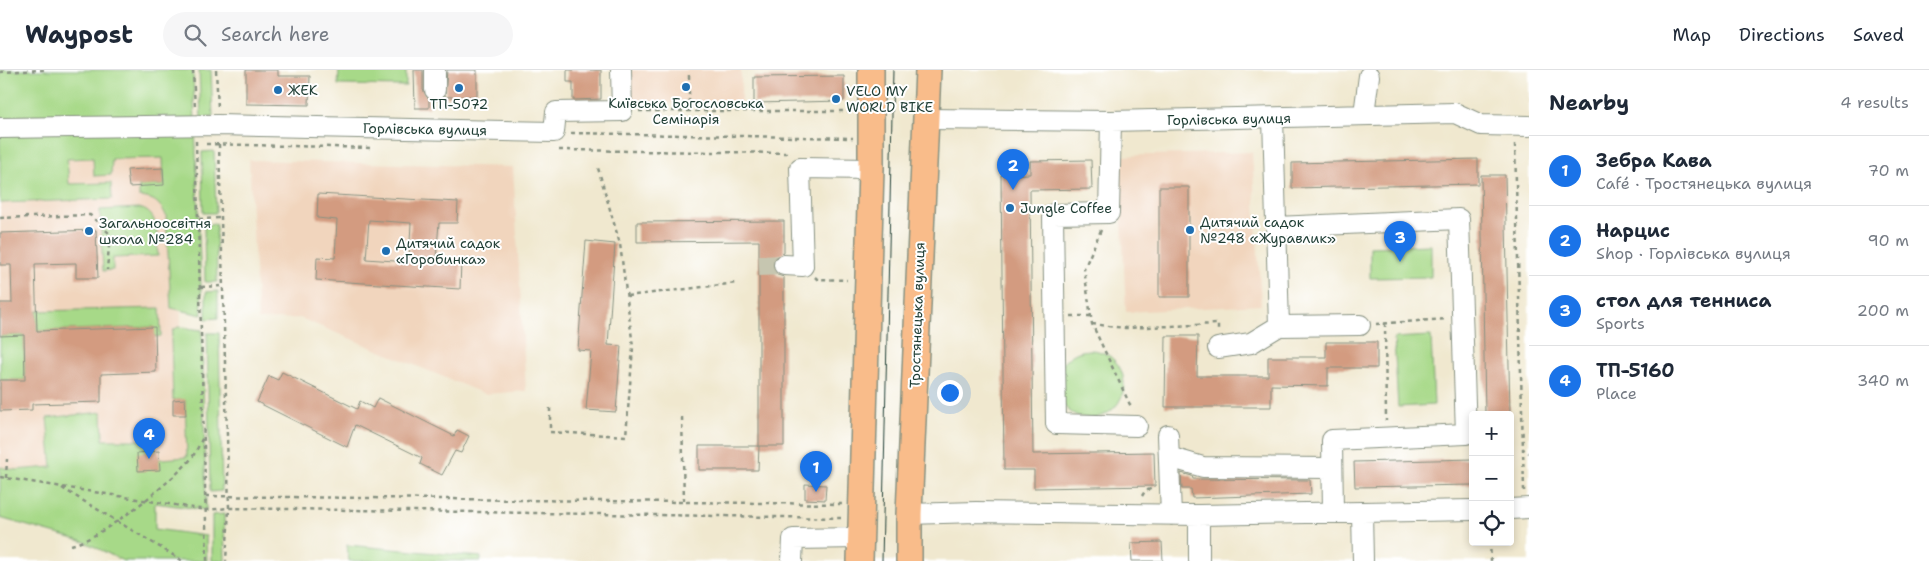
<!DOCTYPE html>
<html lang="en">
<head>
<meta charset="utf-8">
<style>
	body { margin:0; font-family:"Shantell Sans",sans-serif; background:#f6f6f7; color:#1f2937 }
	.controls { position:absolute; right:15px; bottom:15px; display:grid; overflow:hidden; border-radius:5px; box-shadow:0 2px 8px #0003 }
	.controls button { width:45px; height:45px; display:grid; place-items:center; padding:0; border:0; border-bottom:1px solid #e0e1e3; background:#fff; color:#1f2937; font:25px sans-serif }
	.you { position:absolute; left:949px; top:322px; width:18px; height:18px; margin:-12px; border:4px solid #fff; border-radius:50%; background:#1a73e8; box-shadow:0 0 0 8px #1a73e833 }
	.badge { display:grid; place-items:center; width:32px; height:32px; border-radius:50%; background:#1a73e8; color:#fff; font-size:16px; font-weight:700 }
	.pin { position:absolute; translate:-50% -41px; filter:drop-shadow(0 1px 2px #0008) }
	.pin::after { content:''; position:absolute; top:26px; width:18px; height:15px; background:inherit; clip-path:polygon(0 0,100% 0,50% 100%) }
	.list { margin:0; padding:0; list-style:none }
	h2 { display:flex; justify-content:space-between; align-items:center; height:65px; margin:0; padding:0 20px; font-size:21px }
	h2 small { font-size:16px; font-weight:400; color:#747a83 }
	.list li { display:grid; grid-template-columns:32px 1fr auto; gap:15px; align-items:center; box-sizing:border-box; height:70px; padding:0 20px; border-top:1px solid #e0e1e3 }
	.list b { display:block; font-size:19px; white-space:nowrap }
	.list p { margin:0; font-size:16px; white-space:nowrap; color:#747a83 }
	.list em { font-size:16px; font-style:normal; color:#747a83 }
	.icon { flex:none; width:28px; height:28px; fill:none; stroke:currentColor; stroke-width:2; stroke-linecap:round; stroke-linejoin:round }
	.map { position:relative; flex:none; width:1529px; height:491px; overflow:hidden }
	header { display:flex; align-items:center; gap:30px; box-sizing:border-box; height:70px; padding:0 25px; background:#fff; border-bottom:1px solid #e0e1e3 }
	header strong { font-size:24px }
	nav { display:flex; gap:28px; margin-inline-start:auto; font-size:18px }
	.search { width:350px; height:45px; background:#f6f6f7; display:flex; align-items:center; gap:12px; box-sizing:border-box; padding:0 18px; border-radius:28px; color:#747a83; font-size:19px }
	main { display:flex }
	aside { flex:1; background:#fff }
	.map>svg:first-child { display:block }
</style>
</head>
<body>
<header>
<strong>Waypost</strong>
<div class="search"><svg class="icon" aria-label="search" viewBox="0 0 24 24"><circle cx="10" cy="10" r="6"/><path d="M15 15l6 6"/></svg>Search here</div>
<nav><a>Map</a><a>Directions</a><a>Saved</a></nav>
</header>
<main>
<div class="map">
<svg width="1529" height="491" viewBox="0 0 1529 491">
	<rect width="100%" height="100%" fill="#fff"/>
	<filter id="ink" filterUnits="userSpaceOnUse"><feTurbulence type="fractalNoise" baseFrequency=".02" numOctaves="2"/><feDisplacementMap in="SourceGraphic" scale="10" xChannelSelector="R" yChannelSelector="G"/><feConvolveMatrix kernelMatrix="1 2 1 2 8 2 1 2 1" color-interpolation-filters="sRGB"/></filter>
	<filter id="wash" filterUnits="userSpaceOnUse"><feTurbulence type="fractalNoise" baseFrequency=".0096" numOctaves="4" result="noise"/><feDisplacementMap in="SourceGraphic" scale="20" xChannelSelector="R" yChannelSelector="G"/><feGaussianBlur stdDeviation="1.12" result="paint"/><feColorMatrix in="noise" values="0 0 0 0 0 0 0 0 0 0 0 0 0 0 0 0 0 1.4 0 .05"/><feComposite in="paint" operator="in"/></filter>
	<g filter="url(#wash)">
		<rect width="100%" height="100%" fill="#f0e8cf"/>
		<path fill="#f1d5bd" d="M631,0H741V33L631,34Z
			M173,78L187,387L15,400L0,397V81Z
			M1252,82L1261,235L1126,242L1119,86Z
			M249,90L513,97L526,321L485,324L300,248L258,250Z"/>
		<path fill="#a7d988" stroke="#638b5e" d="M0,0H193L202,245L171,238L166,145C159,132 154,128 139,127V116L164,115L163,88L112,89L111,105L94,106L93,88L67,89L69,114L111,113L112,129L0,133Z
			M199,0H211L213,47L201,48Z
			M339,0H406V16L338,15Z
			M214,81L216,143H203L202,82Z
			M139,138C161,143 156,167 158,186L113,188V200L103,201L100,140Z
			M216,154L217,212H205L204,155Z
			M1431,175V207L1370,208V177Z
			M218,221V248L206,249V222Z
			M160,238L161,266L155,267L154,257L37,261V241Z
			M178,257L202,260L206,440L155,433V459L206,466L207,491H123L85,472L0,448V397L15,400L52,397L47,348L102,342L103,370H151L157,381L150,390L187,387L185,330H173L171,269L173,260Z
			M207,263H219L222,421L210,422Z
			M24,265L25,310H0V266Z
			M1431,266L1434,335L1398,337L1394,268Z
			M1056 314a34 34 0 1 1 68 0a34 34 0 1 1-68 0Z
			M224,444L225,491H212V445Z
			M347,475L481,487V491H349Z"/>
		<g id="blocks">
			<path fill="#d39b80" fill-rule="evenodd" d="M246,0H278V6H310L309,35L246,34Z
				M414,0H423V20L429,30V38H415Z
				M447,0H477V26L445,27Z
				M567,0H601V29L573,30V12H567Z
				M844,6V31L754,33V7Z
				M1478,89V114L1292,118V93Z
				M1091,90L1092,119L1030,120L1033,384L1154,382L1155,416L1034,418V400H1004L1001,105L1030,104V91Z
				M163,98L164,115L129,117L127,100Z
				M1481,105H1505L1510,345H1485Z
				M1159,117H1189V227H1159Z
				M318,124L458,132L457,153H439L436,190L461,191L460,219L316,210L317,187L335,188L337,150L317,148ZM369,150L411,153L409,192L366,189Z
				M784,151V183L774,188L772,195L777,205L784,207V376H759V171L637,172V152Z
				M96,160L98,208H76V193L35,194L37,261L155,257L156,302L101,304V332L32,334V340L0,341V310H25L24,265L0,266V233H12L11,195H0V163Z
				M586,171L615,174L608,275L621,276L616,342L586,340L591,281L578,280Z
				M1166,266H1198L1197,306H1268V287H1326V272H1377V298H1328V316L1271,315V337H1165Z
				M282,302L357,339L360,331L373,338L378,328L454,366L457,360L469,366L461,383L455,381L442,405L420,394L422,388L355,355L347,377L257,332L269,306L278,310Z
				M185,329L186,345H173V330Z
				M699,376H759L758,400H699Z
				M159,381L160,400L138,401L137,383Z
				M1473,389V415L1355,417L1354,392Z
				M1181,403L1192,406L1193,409L1310,410L1311,424L1192,428L1191,419H1182Z
				M805,414L826,415L825,430L805,429Z
				M1162,472L1163,491H1132L1131,473Z"/>
		</g>
	</g>
	<g filter="url(#ink)">
		<use href="#blocks" fill-opacity="0" stroke="#889282" stroke-width="1"/>
		<g fill="none" stroke-linecap="round" stroke-linejoin="round">
			<path stroke="#c6c6b0" stroke-width="20" stroke-dasharray="20 10" stroke-linecap="butt" d="M759,196L784,195"/>
			<defs>
				<path id="minor" d="M435,0V20
					M1364,44L1369,6
					M1273,48L1279,256
					M926,49L1111,51L1455,43L1481,55L1529,56
					M1111,51L1109,143L1053,144L1056,354L1137,356
					M0,58L218,55L554,62L556,42L622,41L621,0
					M1276,157L1459,149L1466,364L1332,370L1333,442
					M784,195L803,196L800,98L871,99
					M1218,278L1251,273L1279,256L1360,255
					M1168,365L1171,445
					M1169,387L1203,397L1331,398
					M1510,439L1529,438
					M1362,442L1363,491
					M909,444L976,442L1199,445L1473,440
					M1199,445V491
					M792,491L793,469L860,468"/>
				<path id="major" d="M860,491L871,99V0
					M909,491V444L928,0"/>
			</defs>
			<use href="#minor" stroke="#889282" stroke-width="22"/>
			<use href="#major" stroke="#889282" stroke-width="28"/>
			<path stroke="#889282" stroke-width="2.5" stroke-dasharray="4 4" stroke-linecap="butt" d="M193,0L195,38
				M216,0L218,38
				M0,2L44,0
				M639,41H851
				M689,41V1
				M571,63L853,68
				M196,71L207,491
				M206,74L373,78
				M219,74L229,438L226,491
				M1515,74L1523,379
				M559,80L791,83
				M0,148L90,145L110,164L107,200
				M199,149L221,148
				M1101,160L1084,199L1092,254L1132,339
				M815,207L817,209L847,210
				M201,217L222,216
				M627,226L737,213
				M1071,246H1091
				M1385,253L1386,351
				M1092,254L1125,258L1218,254V261
				M1376,254L1446,249
				M550,338V362L626,366L633,277L620,174L598,98
				M682,347L684,431
				M0,407L206,440L229,438L841,448
				M6,408L7,389
				M62,418L183,491
				M1524,421L1523,379L1529,383
				M206,426L842,434
				M1142,426L1145,421L1153,418
				M1490,472L1491,491
				M71,475C101,469 170,413 191,389C196,382 200,373 204,365"/>
			<use href="#minor" stroke="#fff" stroke-width="20"/>
			<use href="#major" stroke="#f9bc8a" stroke-width="25"/>
			<path stroke="#1f3d34" stroke-width="1" d="M882,491L893,0"/>
		</g>
	</g>
	<g fill="#1f6fb2" stroke="#fff" stroke-width="2">
		<circle cx="686" cy="17" r="5"/>
		<circle cx="459" cy="18" r="5"/>
		<circle cx="278" cy="20" r="5"/>
		<circle cx="836" cy="29" r="5"/>
		<circle cx="1010" cy="138" r="5"/>
		<circle cx="1190" cy="160" r="5"/>
		<circle cx="89" cy="161" r="5"/>
		<circle cx="386" cy="181" r="5"/>
	</g>
	<g text-anchor="middle" dominant-baseline="central" stroke-width="4" stroke-linejoin="round" paint-order="stroke">
		<g font-size="14" fill="#1f3d34" stroke="#fff" text-anchor="start">
			<text x="288" y="20">ЖЕК</text>
			<text x="846" y="21">VELO MY<tspan x="846" dy="16">WORLD BIKE</tspan></text>
			<text x="686" y="33" text-anchor="middle">Київська Богословська<tspan x="686" dy="16">Семінарія</tspan></text>
			<text x="459" y="34" text-anchor="middle">ТП-5072</text>
			<text x="1020" y="138">Jungle Coffee</text>
			<text x="1200" y="152">Дитячий садок<tspan x="1200" dy="16">№248 «Журавлик»</tspan></text>
			<text x="99" y="153">Загальноосвітня<tspan x="99" dy="16">школа №284</tspan></text>
			<text x="396" y="173">Дитячий садок<tspan x="396" dy="16">«Горобинка»</tspan></text>
		</g>
		<g font-size="14" fill="#1f3d34" stroke="#fff">
			<text transform="translate(1229 49) rotate(-1)">Горлівська вулиця</text>
			<text transform="translate(425 59) rotate(1)">Горлівська вулиця</text>
			<text transform="translate(917 245) rotate(-88)">Тростянецька вулиця</text>
		</g>
	</g>
</svg>
<div class="controls">
<button>+</button>
<button>−</button>
<button><svg class="icon" aria-label="locate" viewBox="0 0 24 24"><circle cx="12" cy="12" r="6"/><path d="M12 2v4M12 18v4M2 12h4M18 12h4"/></svg></button>
</div>
<div class="you"></div>
<div class="pin badge" style="left:816px;top:422px">1</div>
<div class="pin badge" style="left:1013px;top:120px">2</div>
<div class="pin badge" style="left:1400px;top:192px">3</div>
<div class="pin badge" style="left:149px;top:389px">4</div>
</div>
<aside>
<h2>Nearby<small>4 results</small></h2>
<ul class="list">
<li><span class="badge">1</span><div><b>Зебра Кава</b><p>Café · Тростянецька вулиця</p></div><em>70 m</em></li>
<li><span class="badge">2</span><div><b>Нарцис</b><p>Shop · Горлівська вулиця</p></div><em>90 m</em></li>
<li><span class="badge">3</span><div><b>стол для тенниса</b><p>Sports</p></div><em>200 m</em></li>
<li><span class="badge">4</span><div><b>ТП-5160</b><p>Place</p></div><em>340 m</em></li>
</ul>
</aside>
</main>
</body>
</html>
